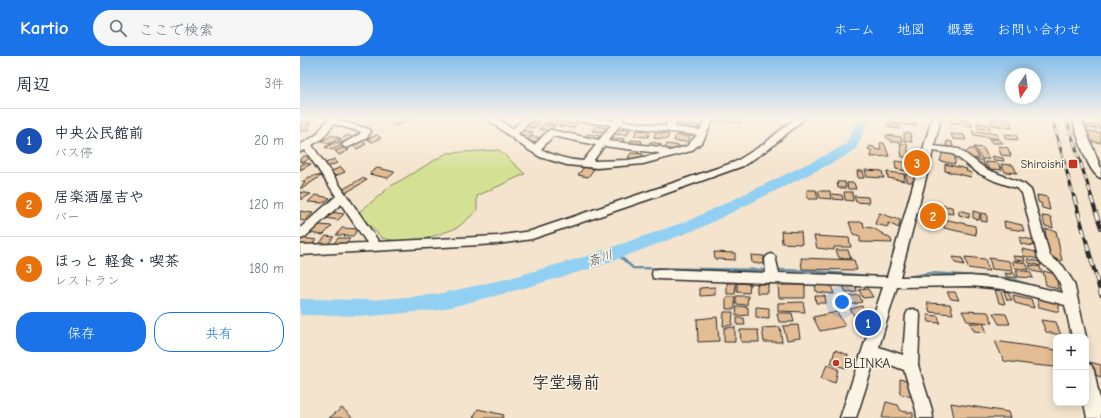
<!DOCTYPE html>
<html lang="ja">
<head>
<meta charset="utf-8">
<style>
	body { margin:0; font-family:"Comic Neue","Klee One",sans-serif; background:#f6f6f7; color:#1f2937 }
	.controls { position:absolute; right:12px; bottom:12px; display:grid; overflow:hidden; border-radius:8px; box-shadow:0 2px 10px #0003 }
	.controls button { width:36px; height:36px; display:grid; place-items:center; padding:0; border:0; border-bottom:1px solid #e0e1e3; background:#fff; color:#1f2937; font:20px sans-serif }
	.compass { position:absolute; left:705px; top:12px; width:36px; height:36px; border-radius:50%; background:#fff; box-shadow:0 2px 10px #0003; rotate:193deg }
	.you { position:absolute; left:542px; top:246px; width:14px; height:14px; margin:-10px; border:3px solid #fff; border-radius:50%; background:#1a73e8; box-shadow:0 0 0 6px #1a73e833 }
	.badge { display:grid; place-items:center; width:26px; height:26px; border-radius:50%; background:#1a73e8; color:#fff; font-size:13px; font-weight:700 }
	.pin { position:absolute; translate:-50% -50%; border:2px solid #fff; box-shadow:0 1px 4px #0006 }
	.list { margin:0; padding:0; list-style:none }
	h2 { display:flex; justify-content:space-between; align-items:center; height:52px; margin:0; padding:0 16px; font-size:17px }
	h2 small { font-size:13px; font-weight:400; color:#747a83 }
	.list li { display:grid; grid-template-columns:26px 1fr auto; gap:12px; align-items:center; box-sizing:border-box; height:64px; padding:0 16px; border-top:1px solid #e0e1e3 }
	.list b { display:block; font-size:15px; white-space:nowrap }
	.list p { margin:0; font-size:13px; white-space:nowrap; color:#747a83 }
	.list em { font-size:13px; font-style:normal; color:#747a83 }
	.actions { display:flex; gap:8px; padding:12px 16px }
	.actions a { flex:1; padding:9px 0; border:1px solid #1a73e8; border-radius:16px; text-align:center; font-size:14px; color:#1a73e8 }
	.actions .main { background:#1a73e8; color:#fff }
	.icon { flex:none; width:22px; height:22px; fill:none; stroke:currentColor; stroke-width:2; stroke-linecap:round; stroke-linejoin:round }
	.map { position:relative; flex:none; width:801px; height:362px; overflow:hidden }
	header { display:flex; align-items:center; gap:24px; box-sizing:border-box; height:56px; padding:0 20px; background:#1a73e8; color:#fff }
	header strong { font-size:19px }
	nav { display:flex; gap:22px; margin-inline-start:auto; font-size:14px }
	.search { width:280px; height:36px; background:#f6f6f7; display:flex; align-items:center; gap:10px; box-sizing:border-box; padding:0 14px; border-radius:22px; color:#747a83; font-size:15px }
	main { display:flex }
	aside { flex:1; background:#fff }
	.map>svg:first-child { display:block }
</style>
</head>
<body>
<header>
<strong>Kartio</strong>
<div class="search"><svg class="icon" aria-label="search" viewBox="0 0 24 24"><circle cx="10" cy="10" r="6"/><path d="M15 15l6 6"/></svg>ここで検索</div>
<nav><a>ホーム</a><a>地図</a><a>概要</a><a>お問い合わせ</a></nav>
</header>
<main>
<aside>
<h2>周辺<small>3件</small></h2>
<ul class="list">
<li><span class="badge" style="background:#1a4fb4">1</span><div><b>中央公民館前</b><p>バス停</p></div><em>20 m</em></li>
<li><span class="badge" style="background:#e8710a">2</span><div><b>居楽酒屋吉や</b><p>バー</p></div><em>120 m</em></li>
<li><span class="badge" style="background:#e8710a">3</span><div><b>ほっと 軽食・喫茶</b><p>レストラン</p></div><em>180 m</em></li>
</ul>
<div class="actions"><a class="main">保存</a><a>共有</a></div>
</aside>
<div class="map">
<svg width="801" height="362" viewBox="0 0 801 362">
	<rect width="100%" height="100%" fill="#f5e4cd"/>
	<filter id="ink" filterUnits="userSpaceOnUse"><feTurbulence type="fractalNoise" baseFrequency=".025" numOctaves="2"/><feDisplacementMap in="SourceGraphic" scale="8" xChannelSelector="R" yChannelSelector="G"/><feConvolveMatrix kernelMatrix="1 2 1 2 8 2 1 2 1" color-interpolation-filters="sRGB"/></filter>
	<g filter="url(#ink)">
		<path fill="#d4e194" stroke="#808660" d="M199,94L225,118L177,140V155L157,172L128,182L106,187L82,182L58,157L91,130L147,97Z"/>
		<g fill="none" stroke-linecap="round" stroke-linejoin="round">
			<path stroke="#688ea2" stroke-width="2.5" d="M316,197L333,212L469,214
				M476,214L512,215L579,221
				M608,221L630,217L705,222L749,234"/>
			<path fill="#91d0f2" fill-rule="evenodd" d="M558,62H570L556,93L540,103L400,172L296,211L210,236L139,254L72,260L0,259V243L72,244L139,238L210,222L287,200L390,164L530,97L546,88Z"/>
		</g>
		<path fill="#e4bd95" stroke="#2b2b2b" d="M106,62L113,63L95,70L91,67Z
			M249,62H251L260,64L256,69L245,66Z
			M414,62H427L425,66L413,64Z
			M431,62H442L440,67L430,66Z
			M591,62L615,65L616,70L592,67Z
			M651,62L671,65L672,70L652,67Z
			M692,62H704L710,64L712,72L693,69Z
			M793,62L801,63V73H800Z
			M6,65L12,67L7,69L10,73L0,76V68Z
			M229,65L240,67L234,72L223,70Z
			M262,66L277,68L273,72L259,70Z
			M375,67H385L383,72L373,71Z
			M588,67L599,69L600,73L588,71Z
			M677,67L690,69V73L678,72Z
			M244,68L255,70L250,75L239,73Z
			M389,68L399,69L397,74L387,73Z
			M781,68L794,69L797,73L783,71Z
			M296,70L307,72L303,76L292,75Z
			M316,73L330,74L327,79L312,78Z
			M223,74L233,76L228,80L218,78Z
			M337,74L350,75L348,81L334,80Z
			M672,74L697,78L699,83L674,79Z
			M783,74L801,77V87L788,85Z
			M355,77L369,78L367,83L354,82Z
			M604,77H610L612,86L604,85Z
			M287,78L300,80L297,84L284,82Z
			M651,78L664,79L666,84L653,83Z
			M704,78L716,79L718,84L706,83Z
			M32,79L40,82L29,88L22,85Z
			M48,79L55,83L45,88L38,85Z
			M77,79L81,82L72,86L67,83Z
			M376,79L390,81L388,86L374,85Z
			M586,79L601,81L602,86H591V84L587,82Z
			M231,80L242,82L238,87L227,85Z
			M309,81L324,83L321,87L307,86Z
			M689,83H699L703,87H692Z
			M331,84L342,85L340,90L328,88Z
			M62,85L66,88L57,93L52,89Z
			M647,85L652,86L653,92L646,90Z
			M36,86L43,89L32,94L25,91Z
			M350,86L361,88L357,93L347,91Z
			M580,87H584L589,100L571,101L572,95L568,93L570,90L574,91L575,93L581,94Z
			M367,88L380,90L378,94L365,93Z
			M600,88H607L609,101H602Z
			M698,90L708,92L711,100L701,99Z
			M45,91L49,94L39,99L35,95Z
			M674,91L683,92L689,103H682Z
			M670,93H674L679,102L670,103L665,97Z
			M643,96L655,100V108L640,105Z
			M331,97L343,98L340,104L328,102Z
			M4,100L10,101L5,106H0V103Z
			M691,100L703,102L704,105L694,104Z
			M34,103L37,107L27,111L24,108Z
			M675,104H682L686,112L680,111Z
			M595,105L610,107L612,116L596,113Z
			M685,106L698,107L702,114L689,113Z
			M4,107L11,108L0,114V110Z
			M645,108L667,113L666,115L672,117L671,121L645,115Z
			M701,108L713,109L717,117L705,116Z
			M41,111L45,116L35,120L30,116Z
			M284,111L294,113L288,121L278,119Z
			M77,112L95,116L88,122L69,118Z
			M565,114L582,115L584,122L567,121Z
			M557,115H563L564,122H558Z
			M587,116L604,118L605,125L588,122Z
			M605,118L615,119V126H608Z
			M16,119L21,120L3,132H0L5,127L2,126L9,121H12Z
			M62,122L67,124L47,136L42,134Z
			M537,126H545L546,132H538Z
			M547,127H554L556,133H548Z
			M507,134H516L518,143H508Z
			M518,135H530L531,143L520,142Z
			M0,136L11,138L1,144Z
			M544,136H552L553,145L545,144Z
			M532,138L542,139L543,144L533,143Z
			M15,139L30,142L23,147L8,146Z
			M737,139L747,141L750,154L742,152L741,147L738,146Z
			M554,140L568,141L569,147L556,146Z
			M639,149L652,151L653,158L640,156Z
			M659,154L669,157V162L659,159Z
			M0,155L13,157L4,165L0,164Z
			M673,155L680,157L679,164L673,162Z
			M31,156L44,158L38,164L25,162Z
			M630,156L636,157L635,166L630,165Z
			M579,157L600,164L599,172L588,167V171L575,168Z
			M681,157L687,158V166L681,165Z
			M742,160L751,161L753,172L745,170Z
			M644,163L675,170L676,179L644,172Z
			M704,165L722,169L724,175L705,172Z
			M549,166H563L564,171L573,172L591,183L592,187L560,186V180L553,178Z
			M19,169L32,170L23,179L10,177Z
			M42,172L58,173L53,180L36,179Z
			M745,173L756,175L762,205L749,202Z
			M481,175L501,176L502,188L482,187Z
			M26,180L34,181L27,189H18Z
			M514,180L549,182L551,191H534V194L517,192Z
			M719,181L733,184L735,190L721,188Z
			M3,182L17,184L8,191L0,190V185Z
			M38,182H50L44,189H33Z
			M722,193L736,196L738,203L724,200Z
			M536,194H548L551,203L539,202Z
			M414,196L435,197V204L415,203Z
			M451,199L464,200V208L452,207Z
			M713,200L724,201L725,205L715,204Z
			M653,201L662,202L664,209L655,207Z
			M665,201L685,203L689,215L668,212Z
			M501,202L554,204L557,214L502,213Z
			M689,202L709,205L713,215L692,213Z
			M727,203L740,206L741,210L729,207Z
			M712,205L726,207L729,214L715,212Z
			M729,209L740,211L742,217L732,215Z
			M716,214L730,216L733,222L718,221Z
			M743,215L756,218L758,233L746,229Z
			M711,216L714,217L717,222L707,221L705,217L711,218Z
			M427,227H436L435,238H427Z
			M437,227L450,228L449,237L437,236Z
			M457,228H468V237H457Z
			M515,228L531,229L534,238L516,236Z
			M478,229H505V242H479Z
			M556,229L557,236L546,237L543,230Z
			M415,231V239L400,240V232Z
			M568,233L573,241L563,242L559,234Z
			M695,234L701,235L705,248L699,247Z
			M704,235L708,236L712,244H707Z
			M647,236H655L659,244L651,243Z
			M559,239L562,246L550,249L546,241Z
			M713,239L731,243L734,252L715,247Z
			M436,240H448L447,249L436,248Z
			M515,240H525L526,247H516Z
			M426,241H435V253H426Z
			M737,242L759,248V256L739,251Z
			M503,246L505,256L478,255V247Z
			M627,247L650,248L653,258L630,256Z
			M437,250L448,251V259L436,260Z
			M562,250L568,260L557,264L550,253Z
			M456,251L469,252V262L456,261Z
			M662,255L688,256L693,267L667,265Z
			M424,256H433L432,269L423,270Z
			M537,256L545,270L520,275L513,261Z
			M477,257H492L494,266H479Z
			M693,257L706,258L710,268H699Z
			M627,259L638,260L640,267L629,266Z
			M417,261L419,285L398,286L397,263Z
			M437,262H444L445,269H437Z
			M741,264L756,266L761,279L746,276Z
			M670,267H683L687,276L674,275Z
			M498,269L500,282L487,284L483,270Z
			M435,271V286H424V272Z
			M480,271L482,286H464L462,272Z
			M440,274H458L459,286H441Z
			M695,285L756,294V311L734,309L704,305Z
			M535,294L548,299L546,312L531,308Z
			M790,306L801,309V321L792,318Z
			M527,309L538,313L535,327L521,322Z
			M600,323L613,327L612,341L600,338Z
			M586,346L598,349L601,355L613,357V362H582Z
			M651,347L708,356L710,362H654Z
			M42,352L53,362H29Z
			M178,353L204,359L202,362H173Z"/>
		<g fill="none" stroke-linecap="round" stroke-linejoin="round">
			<defs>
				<path id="minor" d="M29,62H38L37,64L69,73L71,75L67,82L47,92L44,91L42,89L44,87L60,78L61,76L34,68L22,83L12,89L79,186L197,180L231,175L435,106L464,88L495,62H505L470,92L443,110L362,139L232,183L197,188L0,199V189L67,187L41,148L4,182L0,183V172L36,140L5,94L0,96V89L16,79Z
					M186,62H197L212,73L224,62H233L218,78L234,89L248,75L251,74L299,84L311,69L278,65L274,62L314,64L315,62H324L323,65L366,70L368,62H377L375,71L400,74L405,62H414L403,85L391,95L343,108L297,112L267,109L240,101L224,91ZM319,70L397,79L387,90L370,95L361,91L308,85ZM253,80L296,89L283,105C268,104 254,100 241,93ZM304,90L358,97L360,98L328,104L293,105Z
					M632,62H641L634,90L659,93L686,113L724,128L731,134L750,200L763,210L774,227L786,281V282L772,281L765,249L703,233L670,230L597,231L579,291L603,299L606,259L608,255L613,253L618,255L620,259L618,309L632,354L633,362H617L616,354L604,314L575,303L556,362H540L583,231L358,223L353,222L352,218L353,214L358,213L466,217L465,203L467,200L471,198L475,200L479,217L587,221ZM633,95L653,98L678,117L695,125L716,132L722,137L738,202C741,208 748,211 753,216C758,222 761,229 763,237L703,223L670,220L600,221Z
					M772,62H781L801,112V122C788,119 776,75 772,62Z
					M786,307L791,309L794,314L801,350V362H787L784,347H786Z"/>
			</defs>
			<use href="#minor" stroke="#2b2b2b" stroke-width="3"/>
			<use href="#minor" fill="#fcf5e5" fill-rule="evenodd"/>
			<defs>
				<path id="rail-far1" d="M752,62L774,142
					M766,62L792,142"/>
				<path id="rail" d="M774,141L801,239
					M791,141L801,172"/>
			</defs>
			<use href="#rail-far1" stroke="#2b2b2b" stroke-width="3"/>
			<use href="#rail" stroke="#2b2b2b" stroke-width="4"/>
			<use href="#rail-far1" stroke="#fcf5e5" stroke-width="2" stroke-dasharray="6" stroke-linecap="butt"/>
			<use href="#rail" stroke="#fcf5e5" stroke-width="2.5" stroke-dasharray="8" stroke-linecap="butt"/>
		</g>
	</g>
	<linearGradient id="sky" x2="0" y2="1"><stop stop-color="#85bfec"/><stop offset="0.55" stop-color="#faf3e8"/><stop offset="1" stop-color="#faf3e8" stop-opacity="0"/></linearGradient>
	<rect width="801" height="113" fill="url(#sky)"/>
	<g fill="#c8321e" stroke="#fcf5e5" stroke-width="1.5">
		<rect x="768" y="103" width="10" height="10" rx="2"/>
		<circle cx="536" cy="307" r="4"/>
	</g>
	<g text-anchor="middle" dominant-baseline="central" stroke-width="3" stroke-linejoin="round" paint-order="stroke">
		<g font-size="12" fill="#2b2b2b" stroke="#fcf5e5" text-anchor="end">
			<text x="764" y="108">Shiroishi</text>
		</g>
		<g font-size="13" font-style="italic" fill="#44545d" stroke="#fcf5e5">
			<text transform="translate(300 202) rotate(-19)">斎川</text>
		</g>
		<g font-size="14" fill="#2b2b2b" stroke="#fcf5e5" text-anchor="start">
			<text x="544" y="307">BLINKA</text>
		</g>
		<g font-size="17" font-weight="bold" fill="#2b2b2b" stroke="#fcf5e5">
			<text x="266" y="326">字堂場前</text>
		</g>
	</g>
</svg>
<div class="controls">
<button>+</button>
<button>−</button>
</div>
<svg class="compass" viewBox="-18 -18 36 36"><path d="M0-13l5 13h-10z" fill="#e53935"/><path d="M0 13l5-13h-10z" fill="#747a83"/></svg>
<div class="you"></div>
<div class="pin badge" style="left:568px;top:267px;background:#1a4fb4">1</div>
<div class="pin badge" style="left:633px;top:160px;background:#e8710a">2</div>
<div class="pin badge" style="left:617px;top:107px;background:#e8710a">3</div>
</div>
</main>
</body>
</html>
